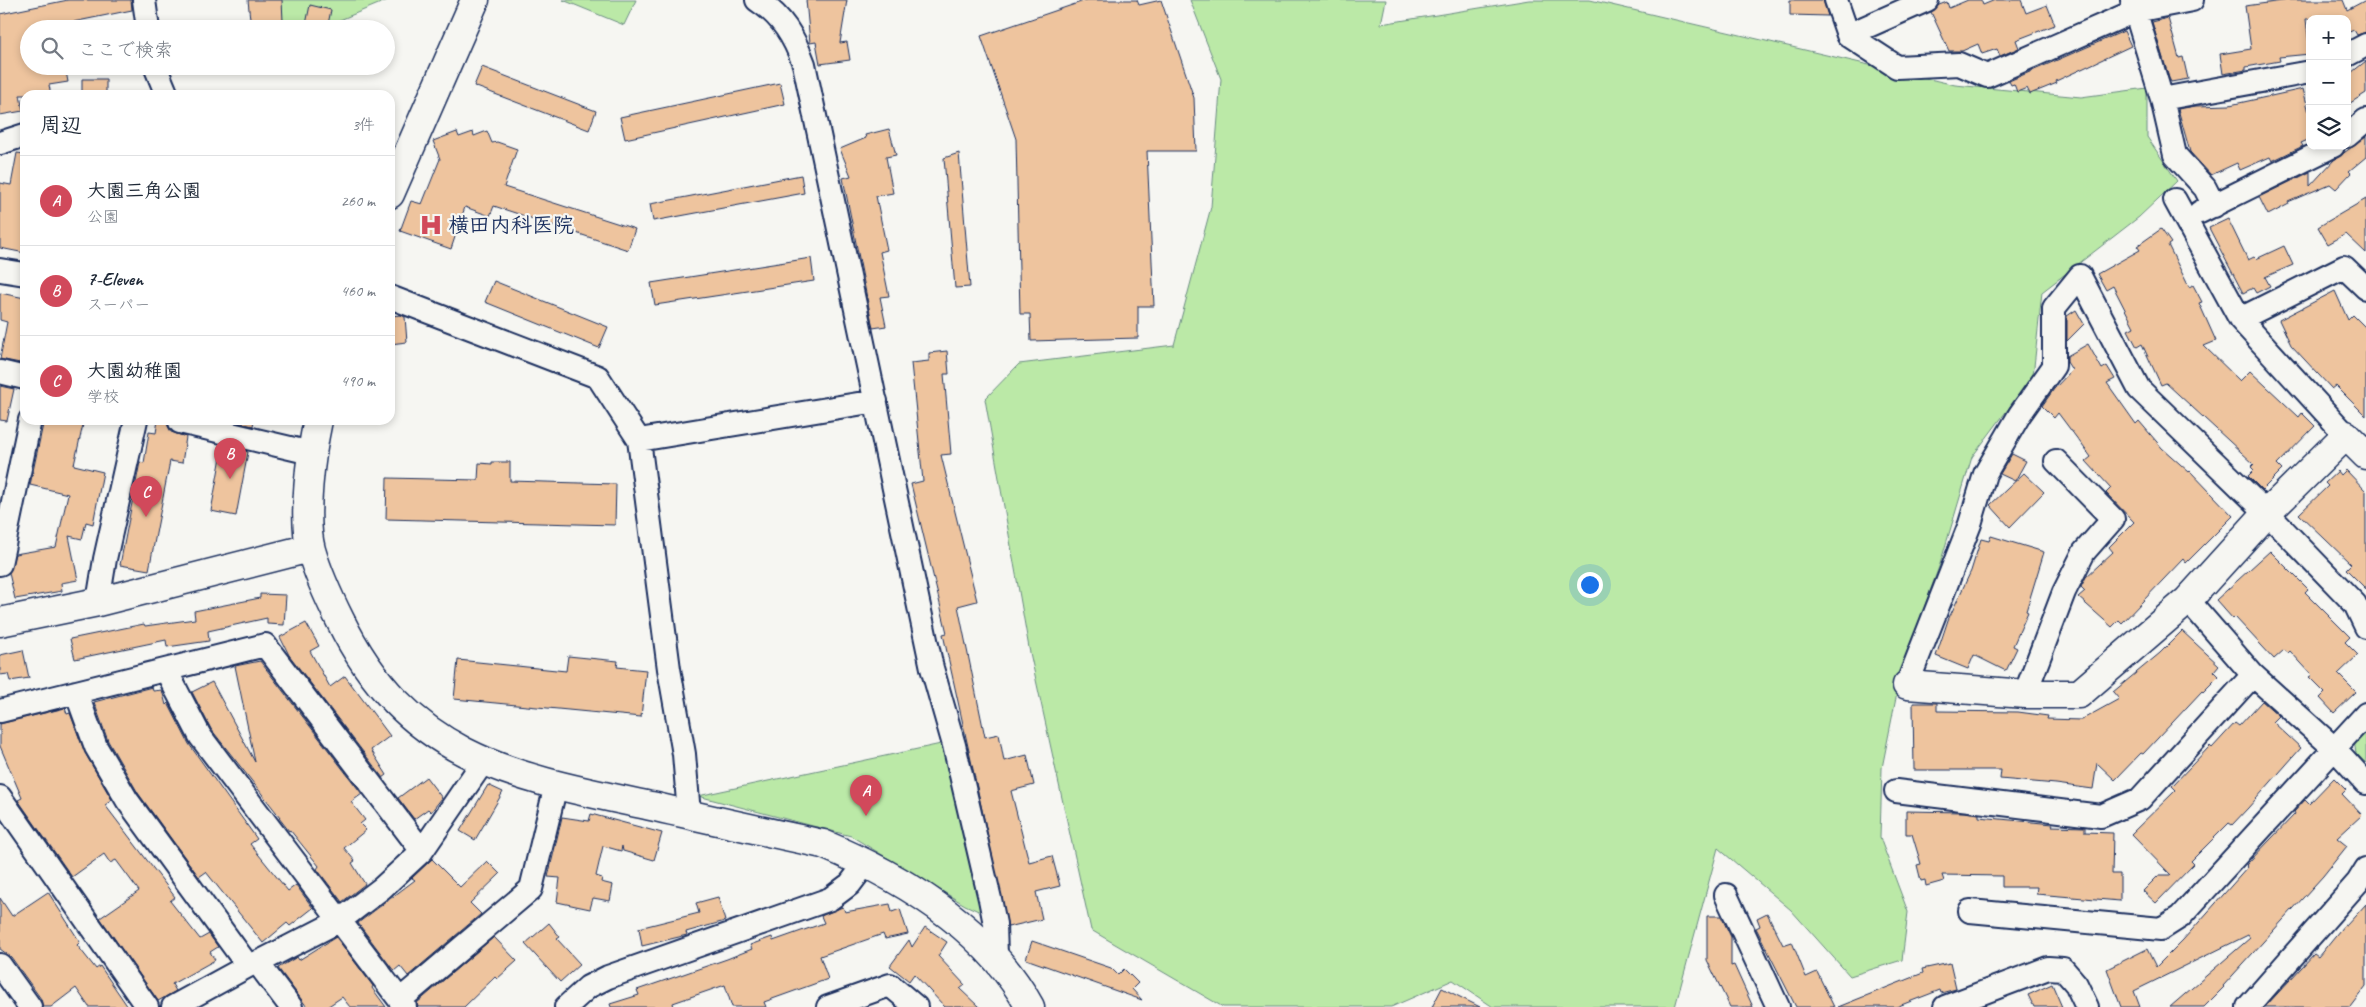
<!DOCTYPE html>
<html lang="ja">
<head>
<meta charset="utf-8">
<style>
	body { margin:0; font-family:Caveat,"Klee One",sans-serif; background:#f2f2f3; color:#1f2937 }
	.controls { position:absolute; right:15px; top:15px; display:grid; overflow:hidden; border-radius:10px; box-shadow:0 2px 8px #0003 }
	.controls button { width:45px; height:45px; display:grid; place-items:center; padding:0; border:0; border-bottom:1px solid #e0e1e3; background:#fff; color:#1f2937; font:25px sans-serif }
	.you { position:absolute; left:1589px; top:584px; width:18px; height:18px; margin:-12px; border:4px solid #fff; border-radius:50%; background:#1a73e8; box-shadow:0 0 0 8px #1a73e833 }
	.badge { display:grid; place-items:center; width:32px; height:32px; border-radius:50%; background:#d1495b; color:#fff; font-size:16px; font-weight:700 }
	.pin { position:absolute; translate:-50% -41px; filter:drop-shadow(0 1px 2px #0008) }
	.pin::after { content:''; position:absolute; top:26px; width:18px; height:15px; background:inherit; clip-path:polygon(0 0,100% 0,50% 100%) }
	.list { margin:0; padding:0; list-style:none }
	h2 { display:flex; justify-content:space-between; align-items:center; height:65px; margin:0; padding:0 20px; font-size:21px }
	h2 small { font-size:16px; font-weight:400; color:#747a83 }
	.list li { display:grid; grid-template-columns:32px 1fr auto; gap:15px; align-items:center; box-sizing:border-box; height:90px; padding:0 20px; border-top:1px solid #e0e1e3 }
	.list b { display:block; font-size:19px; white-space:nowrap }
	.list p { margin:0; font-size:16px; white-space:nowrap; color:#747a83 }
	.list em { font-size:16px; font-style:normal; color:#747a83 }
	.icon { flex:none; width:28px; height:28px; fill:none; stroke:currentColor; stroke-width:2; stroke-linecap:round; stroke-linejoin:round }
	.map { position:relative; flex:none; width:2366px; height:1007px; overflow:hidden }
	.search { position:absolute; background:#fff; box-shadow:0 2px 8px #0003; left:20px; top:20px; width:375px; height:55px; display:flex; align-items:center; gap:12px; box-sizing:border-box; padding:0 18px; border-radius:28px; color:#747a83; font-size:19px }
	.panel { position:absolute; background:#fff; box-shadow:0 2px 8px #0003; left:20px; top:90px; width:375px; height:335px; border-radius:15px }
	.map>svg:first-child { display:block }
</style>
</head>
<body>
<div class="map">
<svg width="2366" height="1007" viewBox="0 0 2366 1007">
	<rect width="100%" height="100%" fill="#f6f6f2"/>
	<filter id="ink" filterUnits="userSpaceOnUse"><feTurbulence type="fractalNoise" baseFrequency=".02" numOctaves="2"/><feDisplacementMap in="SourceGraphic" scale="10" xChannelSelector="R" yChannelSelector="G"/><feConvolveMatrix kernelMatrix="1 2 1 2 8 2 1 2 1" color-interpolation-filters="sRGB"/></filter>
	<g filter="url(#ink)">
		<path fill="#bbe9a7" stroke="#6b8c82" d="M267,0H388L323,27L284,21Z
			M563,0H636L624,25Z
			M1190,0H1386L1381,24L1529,0H1590L1955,85L2081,97L2147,88V137L2177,181L2139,217L2042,292L2033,376L1972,457L1940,564L1902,668L1882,768L1880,838L1908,912L1902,960L1850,976L1791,910L1718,848L1675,1007H1493L1453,980L1391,1007H1223L1091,930L1029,648L985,399L1019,364L1174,345L1211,207L1221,79Z
			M2366,728V763L2356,753L2354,741Z
			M941,744L983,913L965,905L851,836L698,796Z"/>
		<path fill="#eec49e" stroke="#1b2f5e" d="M68,0H131L132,10L68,23L69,26L62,27L63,29H29V66H65L68,82L49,85L51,95H20L23,111L0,115V14Z
			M248,0H282L283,21H272V29H251Z
			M806,0H847L840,43L847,42L850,60L820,64L816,42L810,43Z
			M1087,0H1137L1139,5L1161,0L1194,98L1196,151H1147L1154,306H1138V338L1031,341L1030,314H1020L1016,139L981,36Z
			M1790,0H1823L1828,16L1790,15Z
			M1968,0H1981L1983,5L1995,0H2021L2026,13L2047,5L2055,25L2016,40L2019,48L2000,56L1997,49L1982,54L1978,44L1962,51H1949L1931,12L1939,5L1947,2L1949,8Z
			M2290,0H2343L2347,10L2366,0V32L2357,35L2354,30L2347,33V19H2306L2310,54L2279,57L2280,61L2246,67V70L2223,74L2220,54L2251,49L2245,6Z
			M310,5L331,10L327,29H305Z
			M2168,18L2179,58L2183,57L2188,79L2171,82L2169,78L2152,22Z
			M2124,31L2131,46L2056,81L2057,83L2030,94L2027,88L2017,92L2014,84L2011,85L2009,81Z
			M2366,61V93L2347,105V76Z
			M482,67L596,111L589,130L474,86Z
			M82,79H106V95H82Z
			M780,83L785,104L625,139L620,117Z
			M2303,89L2310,116V139L2301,143L2303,146L2272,161L2270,157L2240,170L2237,163L2211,175L2190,152L2178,109L2196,106L2230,105Z
			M889,129L896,155L886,157L893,193L876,196L887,250L880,252L889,296L880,297L886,326L873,328L843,178L851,176L840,149L866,138L865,135Z
			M487,131L492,143L497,142L517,149L504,187L635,229L628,250L494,206L490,216L465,207L451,249L400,231L411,201L422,204L440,159L433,141L457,132L459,137L473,132L474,136Z
			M2366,137V157L2349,171L2351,173L2336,189L2330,184L2288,202L2289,204L2268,215L2259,197L2310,172V186L2334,160Z
			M17,153L25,154V253L0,248V183L11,185Z
			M959,153L970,287L955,288L944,158Z
			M801,175L804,193L653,221L650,204Z
			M2366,199V253L2346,234L2328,244L2318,227Z
			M2228,219L2248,260L2254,257L2256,259L2284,246L2293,265L2265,277L2270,286L2256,293L2253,288L2243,293L2209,228Z
			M2161,229L2171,243L2168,245L2189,287L2193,285L2202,302L2199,303L2216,341L2204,346L2240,381L2250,371L2299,417L2302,413L2315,426L2277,465L2282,470L2262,490L2248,476L2254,470L2251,467L2254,464L2166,383L2161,385L2142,344L2137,347L2128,330L2134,327L2113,286L2106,290L2097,274L2140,250L2137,246Z
			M811,258L814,281L655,305L651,283Z
			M494,281L608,327L599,348L485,302Z
			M2335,291L2348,320L2353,315L2366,328V416L2336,386L2332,389L2291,345L2279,320Z
			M0,293L25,298V360L21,359L20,363L0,359L7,322L0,320Z
			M2076,310L2084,324L2067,341V316Z
			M401,315L405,317L407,342L390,344V316Z
			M2088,344L2102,369L2107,366L2115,379L2107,383L2136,424L2139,421L2162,448L2189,472L2190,471L2233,516L2186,563L2183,559L2122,623L2119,620L2112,627L2078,597L2085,591L2081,587L2086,577L2113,552L2109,547L2134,522L2106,493L2111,488L2086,461L2091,457L2058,413L2054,418L2042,406L2054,389L2072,370L2067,362V356Z
			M947,351L949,374H944L951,454L941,455L977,601L958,606L985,737L999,734L1004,761L1027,755L1034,785L1011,791L1029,862L1052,856L1060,886L1036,892L1042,919L1008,927L943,634L947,633L911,484L923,481L911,363L929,361V353Z
			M0,386L14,389L7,421L0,420Z
			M44,420H84L74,465L103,472L93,524L86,522L82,539L69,536L78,580L61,583L62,591L15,599L9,573L15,554L56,547L68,494L30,485Z
			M158,420H167L168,426L171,432L186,437L182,463L170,461L149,570L120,565L140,462L144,463L149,432L156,433Z
			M229,420H254L253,426Z
			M223,446L248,452L236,516L211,511Z
			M2012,454L2026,461L2015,481L2000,474Z
			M492,462H510V481L616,484L615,525L386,519L387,478L478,480L479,463L492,464Z
			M2346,470L2366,491V589L2346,569L2351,564L2299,514L2328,486L2325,483L2338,471L2341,475Z
			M2024,473L2044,492L2010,527L1990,505Z
			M1991,536L2044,552L2026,611L2028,612L2013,646L2017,648L2006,671L1974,655L1968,669L1936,656L1948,620L1971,571L1981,539L1989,541Z
			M2270,551L2308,589L2305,592L2350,637L2345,642L2358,655L2338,674L2356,692L2334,713L2320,698L2325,693L2309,677L2312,675L2290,651L2288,653L2284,650L2274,659L2235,617L2233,619L2216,600Z
			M260,594L286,595L284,625L267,624V618L208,631L209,641L167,647L166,640L75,659L70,639L144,624L145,626L195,619L194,611L260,598Z
			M306,623L319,646L310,651L330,687L345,676L390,736L371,750L387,775L383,778L289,655L280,637Z
			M2182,631L2219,665L2214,671L2219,676L2203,692L2202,691L2143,754L2141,753L2115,780L2097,763L2093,789L2056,784L2000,779L2001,770H1914L1913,703H1937V711L2018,712L2048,716L2047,719L2081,720L2119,699L2113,692L2160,653Z
			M23,650L29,678L10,681L8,674L0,675V655Z
			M568,656L618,661L617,667L646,670L641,717L454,699L458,660L566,671Z
			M260,661L362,794L351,802L365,820L360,824L366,830L344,848L355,861L352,863L365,884L342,902L317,869L319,866L290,830L289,831L279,818L280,817L211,729L192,692L212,682L255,762L235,666Z
			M152,687L153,691L162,690L166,705L168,703L189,744L257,839L250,844L288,891L296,885L313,908L290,926L287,923L263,943L206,872L199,877L138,793L108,741L94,702Z
			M2262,701L2279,716L2273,722L2301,748L2248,808L2232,825L2229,823L2191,861L2194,864L2156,903L2143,891L2159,875H2171L2131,834L2176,790L2172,786L2210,746L2212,748L2235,723L2239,726Z
			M65,708L67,714L70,713L85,753L112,800L105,805L175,897L170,901L200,939L209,934L218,947L210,952L215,960L172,984L176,991L158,1001L100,918L139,891L116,860L110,863L104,854L72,877L18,800L22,798L0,746V724Z
			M426,777L442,798L431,812L428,809L414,819L398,798Z
			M2334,778L2346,790L2342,794L2362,815L2337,838L2347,846L2323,876L2223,986L2224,987L2204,1007H2170L2250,938L2248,935L2134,991L2140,1007H2121L2107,969L2147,949L2156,967L2183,940L2248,867L2246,865L2295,814L2294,812L2305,800L2309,804Z
			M488,785L503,792L475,840L460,831Z
			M1906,811L1964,812L1979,814V817L2053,824L2052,826L2085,827V832L2113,833L2112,874H2120V901L2036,894L2037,887H2002V876L1942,875L1944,881L1926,886L1925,880L1921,881L1917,865L1921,864L1912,834H1906Z
			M591,814L662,833L654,860L623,851L622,846L621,851L603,846L596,876L602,878L601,882L613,885L610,901L593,898L590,909L557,902L560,878L548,877L562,817L589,821Z
			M432,859L460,887L487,861L500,874L470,903L481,914L408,976L400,966L394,971L358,923L415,880L412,878Z
			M48,892L80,942L77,945L96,969L100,966L128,1007H89L76,988L51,1007H43L41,999L11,957L0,949V898L12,916Z
			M718,897L725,921L686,932L687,935L642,946L639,928L699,913L696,903Z
			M890,904L892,912L900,909L908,934L885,939L883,934L820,956L828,979L764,1002L766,1007H732L725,985L673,1003L674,1007H611L610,1004L639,995L637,990L727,959L752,949L750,945L772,937L773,941L824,923L821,916L840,908L843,907L845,912Z
			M2366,904V986L2350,1007H2265L2314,954L2318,957L2344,925L2346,926Z
			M1767,913L1783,945L1792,942L1806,977L1817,972L1834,1007H1796L1756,928L1760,926L1757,918Z
			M1707,916H1721L1731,937V966L1734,965L1753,1007H1730L1707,960Z
			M549,923L560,937L557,939L580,964L560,982L525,944Z
			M925,927L947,942L938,956L965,985L960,989L979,1007H945L914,974L909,981L890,966L909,940L912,947Z
			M336,937L373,986L372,988L386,1007H350L342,997L327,1007H307L278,968L297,957L299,960Z
			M494,937L517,961L497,979L495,977L464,1007H418L417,1003Z
			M1032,941L1111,968L1118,975L1124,969L1138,983L1132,989L1142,1000L1026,959Z
			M1950,963L1956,989L1941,993L1940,990L1896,1007H1838L1923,973L1922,969Z
			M2052,984L2062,1007H2034L2028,995Z
			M1442,988L1480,1007H1432Z"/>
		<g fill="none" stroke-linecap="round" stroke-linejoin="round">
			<defs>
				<path id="street" d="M144,0L148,29
					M757,0C782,16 794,37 804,64L932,668L954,745L990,899L995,924L996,956
					M1836,0L1848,35L1897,67L1959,64L1987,76L2135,11L2192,0
					M2132,0L2162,99L2175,155L2205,188L2214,206
					M1848,35L1927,0
					M2347,55L2366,45
					M155,66L167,95
					M2162,99L2310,72
					M2347,136L2366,120
					M0,143L25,135
					M2175,200L2240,319L2346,435
					M2200,212L2333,146
					M0,270L25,274
					M390,297L598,377L639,440L669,669L684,754L689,814
					M2240,319L2344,267L2366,288
					M0,372L25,378
					M180,422L311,453
					M639,440L876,401
					M0,564L30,420
					M2188,600L2253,675L2335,749L2366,783
					M98,602L105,559L136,420
					M166,670L200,736L405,1007
					M1907,685L1970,524L1985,474L2020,414L2054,366V308L2080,276L2139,389L2267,513L2355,604L2366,627
					M76,692L96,747L127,800L248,966
					M2025,694L2064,592L2084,552L2113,519L2056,461
					M0,711L265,645L422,851
					M1896,791L2101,816L2140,799L2253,675
					M0,797L147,1007
					M1726,895L1778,1007
					M1970,911L2161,929L2180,917L2366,714
					M257,962L291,1007
					M0,965L30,1007
					M400,1000L531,889L556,785
					M173,1007L248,966L263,960L339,921L382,888L422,851L483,762
					M566,1007L588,987L608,977L830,899L850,884L866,863
					M828,1007L890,985L916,1007
					M1945,1007L2048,968L2063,969L2076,984L2087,1007
					M2248,1007L2358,882L2366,869"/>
				<path id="secondary" d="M390,194L475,0
					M318,420C311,453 302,517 311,550C318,574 329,598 340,620C408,759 513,777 651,806C709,819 766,832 823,844C904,878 987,928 1030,1007
					M0,622L98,602L310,548
					M1907,685L2025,694H2079L2188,600L2267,513L2346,435L2366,455"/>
			</defs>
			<use href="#street" stroke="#1b2f5e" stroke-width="26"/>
			<use href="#secondary" stroke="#1b2f5e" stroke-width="31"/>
			<use href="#street" stroke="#f6f6f2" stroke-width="22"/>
			<use href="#secondary" stroke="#f6f6f2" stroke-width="28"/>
		</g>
	</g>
	<defs>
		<symbol id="hospital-bare" viewBox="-9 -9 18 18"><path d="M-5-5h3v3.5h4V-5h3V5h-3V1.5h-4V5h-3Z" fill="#d1495b" stroke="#f6f6f2" stroke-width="2.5" paint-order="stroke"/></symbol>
	</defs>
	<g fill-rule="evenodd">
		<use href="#hospital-bare" x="415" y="209" width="32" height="32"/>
	</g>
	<g text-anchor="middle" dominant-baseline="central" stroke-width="4.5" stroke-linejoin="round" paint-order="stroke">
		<g font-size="21" font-weight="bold" fill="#1b2f5e" stroke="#f6f6f2" text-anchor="start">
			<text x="448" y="225">横田内科医院</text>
		</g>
	</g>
</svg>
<div class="controls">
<button>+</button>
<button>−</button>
<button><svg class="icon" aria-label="layers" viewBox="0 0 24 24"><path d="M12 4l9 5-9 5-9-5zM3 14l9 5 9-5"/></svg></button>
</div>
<div class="you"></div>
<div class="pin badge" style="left:866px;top:816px">A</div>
<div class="pin badge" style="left:230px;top:479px">B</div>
<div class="pin badge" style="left:146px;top:517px">C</div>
<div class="search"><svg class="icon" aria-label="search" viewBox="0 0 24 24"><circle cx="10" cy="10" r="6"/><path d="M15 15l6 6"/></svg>ここで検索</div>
<section class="panel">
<h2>周辺<small>3件</small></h2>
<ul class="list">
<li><span class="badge">A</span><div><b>大園三角公園</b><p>公園</p></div><em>260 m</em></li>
<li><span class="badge">B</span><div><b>7-Eleven</b><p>スーパー</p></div><em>460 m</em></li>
<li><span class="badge">C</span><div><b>大園幼稚園</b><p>学校</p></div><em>490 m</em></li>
</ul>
</section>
</div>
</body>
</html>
